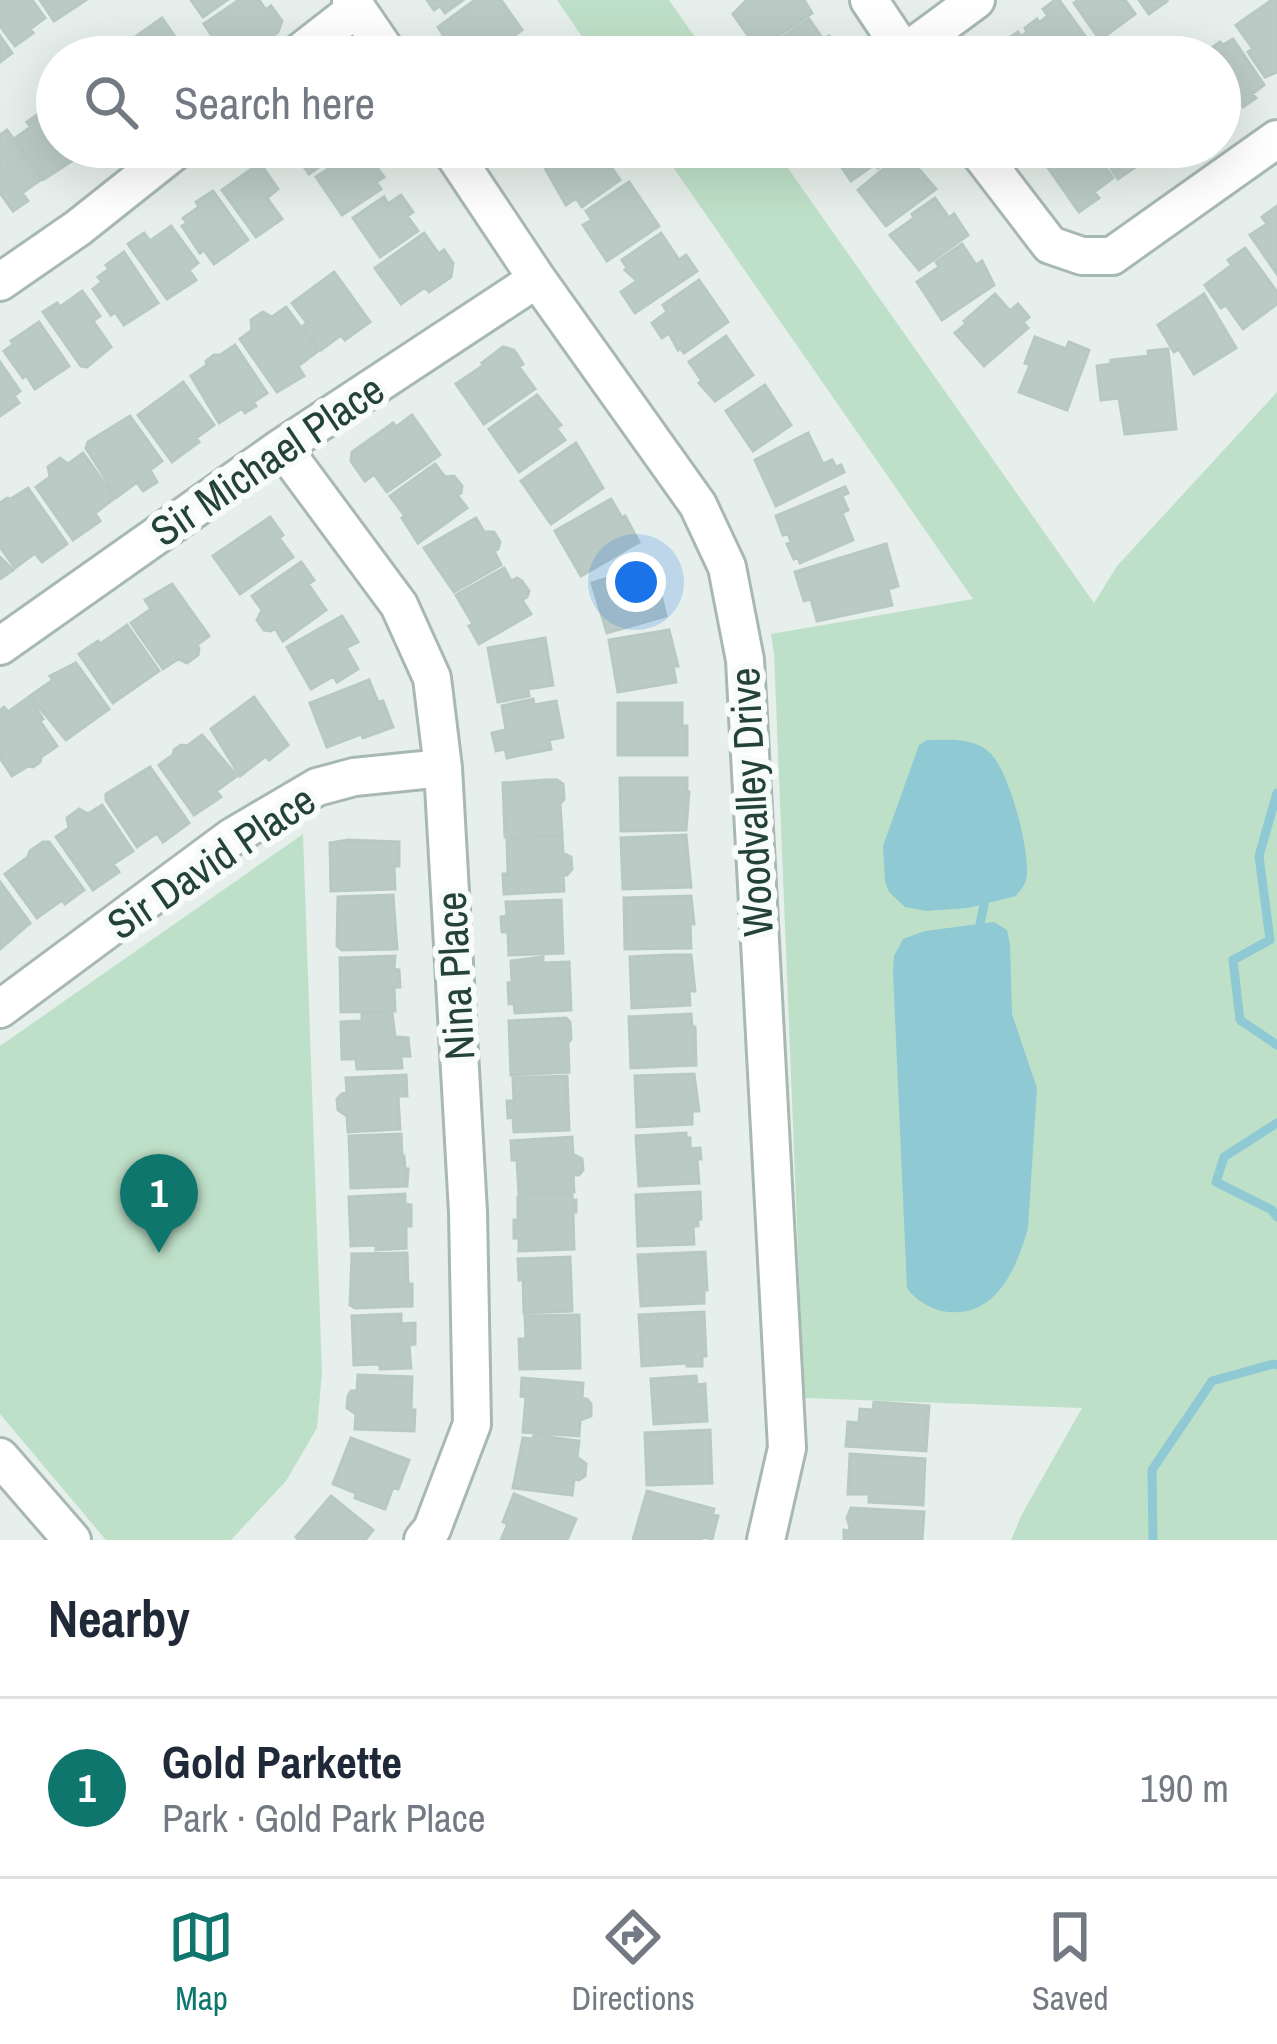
<!DOCTYPE html>
<html lang="en">
<head>
<meta charset="utf-8">
<style>
	body { margin:0; font-family:"Archivo Narrow",sans-serif; background:#f6f6f7; color:#1f2937 }
	.you { position:absolute; left:636px; top:582px; width:42px; height:42px; margin:-30px; border:9px solid #fff; border-radius:50%; background:#1a73e8; box-shadow:0 0 0 18px #1a73e833 }
	.badge { display:grid; place-items:center; width:78px; height:78px; border-radius:50%; background:#0f766e; color:#fff; font-size:39px; font-weight:700 }
	.pin { position:absolute; translate:-50% -99px; filter:drop-shadow(0 3px 6px #0008) }
	.pin::after { content:''; position:absolute; top:63px; width:42px; height:36px; background:inherit; clip-path:polygon(0 0,100% 0,50% 100%) }
	.list { margin:0; padding:0; list-style:none }
	h2 { display:flex; justify-content:space-between; align-items:center; height:156px; margin:0; padding:0 48px; font-size:51px }
	h2 small { font-size:39px; font-weight:400; color:#747a83 }
	.list li { display:grid; grid-template-columns:78px 1fr auto; gap:36px; align-items:center; box-sizing:border-box; height:180px; padding:0 48px; border-top:3px solid #e0e1e3 }
	.list b { display:block; font-size:45px; white-space:nowrap }
	.list p { margin:0; font-size:39px; white-space:nowrap; color:#747a83 }
	.list em { font-size:39px; font-style:normal; color:#747a83 }
	.icon { flex:none; width:66px; height:66px; fill:none; stroke:currentColor; stroke-width:2; stroke-linecap:round; stroke-linejoin:round }
	.map { position:relative; flex:none; width:1277px; height:1540px; overflow:hidden }
	.search { position:absolute; background:#fff; box-shadow:0 12px 48px #0002; left:36px; right:36px; top:36px; height:132px; display:flex; align-items:center; gap:30px; box-sizing:border-box; padding:0 42px; border-radius:66px; color:#747a83; font-size:45px }
	.sheet { height:336px; background:#fff }
	nav { display:flex; justify-content:space-around; align-items:center; box-sizing:border-box; height:168px; border-top:3px solid #e0e1e3; background:#fff; font-size:33px; color:#747a83 }
	nav a { display:grid; justify-items:center; gap:6px }
	nav .on { color:#0f766e }
	.map>svg:first-child { display:block }
</style>
</head>
<body>
<div class="map">
<svg width="1277" height="1540" viewBox="0 0 1277 1540">
	<rect width="100%" height="100%" fill="#e6efeb"/>
	<path fill="#bfe0c8" d="M557,0H669L709,57H596Z
		M659,147H773L1094,603L1117,566L1277,392V1540H1011L1022,1514L1082,1408L804,1398L774,653L771,634L973,599Z
		M303,834L322,1373L317,1428L286,1481L231,1540H106L0,1414V1046Z"/>
	<path fill="#8ec9d4" d="M927,740C948,740 974,737 990,753C1009,770 1032,855 1026,880C1024,887 1020,890 1016,896L968,908L926,911L905,907L889,892L885,882L883,846L919,745Z
		M994,922L1007,930L1010,944L1012,1014L1037,1088L1028,1228C1017,1267 997,1317 948,1312C932,1310 916,1301 907,1288L893,973L894,956L903,939L925,931Z"/>
	<g fill="none" stroke-linecap="round" stroke-linejoin="round">
		<path stroke="#8ec9d4" stroke-width="9" d="M1277,793L1259,856L1270,940L1233,960L1240,1020L1277,1045
			M980,924L984,905
			M1277,1123L1224,1157L1216,1182L1272,1210L1277,1217
			M1153,1540L1152,1470L1212,1381L1273,1364L1277,1365"/>
	</g>
	<path fill="#bbcac4" stroke="#b8c9c2" stroke-width="3" d="M0,0H32L45,18L30,29L33,33L15,46L0,26Z
		M40,0H86L54,21Z
		M191,0H227L203,17Z
		M239,0H259L266,10L271,6L282,21L278,32L255,48L253,45L236,57H226L204,24Z
		M427,0H463L445,13L440,6L434,10Z
		M475,0H501L522,30L485,57H462L458,51L462,48L458,42L451,47L438,27Z
		M747,0H804L812,13L758,50L733,14Z
		M1055,0H1059L1096,51L1087,57H1046L1044,54L1039,57L1023,35L1027,32L1025,28L1037,19L1039,23L1048,16L1043,9Z
		M1078,0H1125L1135,14L1100,40L1074,3Z
		M1139,0H1166L1167,1L1149,14Z
		M1272,0H1277V72L1265,77L1248,52L1253,49L1236,25Z
		M162,18L189,57H138L128,42Z
		M809,19L823,39L829,36L842,57H765L787,41L783,37Z
		M1018,32L1034,57H977L995,47Z
		M0,36L12,53L0,62Z
		M524,38L537,57H497Z
		M1233,39L1264,85L1252,94L1256,98L1243,107L1238,100L1223,110L1220,106V57H1199L1220,42L1223,45Z
		M47,108L57,122V147H75L81,155L44,179L15,138L31,127L27,122Z
		M7,130L42,179L22,193L28,201L13,211L0,193V135Z
		M290,147H348L309,174Z
		M362,147L384,177L376,182L381,189L342,215L316,177Z
		M537,147H565L546,160Z
		M575,147H597L620,180L582,207L576,198L566,205L545,168Z
		M828,147H901L903,150L878,168L875,164L851,181Z
		M1059,147H1091L1113,178L1094,192L1099,198L1079,212L1042,159Z
		M1102,147H1164L1167,152L1150,164L1147,159L1118,179L1102,155L1106,152Z
		M904,152L936,189L886,226L858,190Z
		M260,163L278,189L267,198L282,219L256,237L222,190Z
		M629,182L659,226L607,261L583,225L592,220L586,211Z
		M213,191L248,240L214,264L204,250L200,253L182,226L187,223L183,218L199,207L196,202Z
		M401,195L413,212L407,216L418,231L380,257L353,218L384,197L388,204Z
		M935,198L949,218L954,214L968,235L919,270L890,235L914,218L912,214Z
		M1277,206V274L1250,235L1267,224L1262,217Z
		M171,226L198,263L189,270L196,280L167,299L128,244L144,233L150,241Z
		M424,233L439,254L444,250L453,263L451,277L429,292L425,287L401,304L375,268Z
		M661,233L679,260L686,255L697,271L635,313L621,292L637,281L625,270L627,268L622,260Z
		M962,244L976,265L982,261L994,285L942,320L917,282L939,267L936,262Z
		M1245,248L1277,292V304L1243,329L1226,305L1221,308L1205,285L1232,265L1228,260Z
		M124,252L158,303L124,325L115,312L111,315L93,289L102,282L98,277L109,269L106,265Z
		M334,272L370,322L345,340L341,335L321,350L303,326L307,323L292,303Z
		M699,280L728,322L684,353L680,348L678,350L669,333L662,338L652,323L667,312L663,305Z
		M82,291L100,316L93,321L111,347L87,367L81,366L43,312L57,303L60,307Z
		M995,294L1010,311L1018,304L1029,317L1023,322L1028,328L984,366L955,333L966,324L964,321Z
		M1204,294L1236,348L1194,374L1179,349L1174,352L1158,325Z
		M286,307L318,351L298,366L304,376L277,392L240,339L252,330L251,320L263,312L272,317Z
		M39,322L69,366L35,389L26,375L23,378L4,351L14,344L11,341Z
		M726,336L753,375L715,401L699,383L702,381L689,362Z
		M1035,337L1066,349L1069,342L1089,350L1067,410L1019,392L1030,365L1025,363Z
		M235,345L267,393L253,402L256,406L245,413L242,408L219,423L191,376L207,365L206,361L214,355H220Z
		M503,347L514,350L523,364L519,367L535,389L484,424L456,384L484,365L482,363Z
		M1168,349L1176,429L1125,434L1119,398L1101,400L1097,366L1111,364V360L1149,356L1148,351Z
		M0,362L20,391L14,396L19,403L0,416Z
		M183,382L214,425L196,438L199,442L172,462L138,415Z
		M765,385L791,425L753,451L726,411Z
		M537,395L561,425L556,428L565,440L519,472L489,429Z
		M412,415L440,455L387,492L374,474L365,481L351,461L352,452L393,423L396,427Z
		M130,416L162,461L150,470L157,482L143,491L137,482L117,497L86,448L88,442Z
		M808,433L823,464L832,460L836,467L841,465L844,472L776,506L755,460Z
		M576,443L603,488L551,524L521,481Z
		M83,453L115,498L95,513L100,521L73,540L36,487L50,477L48,467L60,458L68,464Z
		M435,464L445,477L454,476L462,486L461,493L457,495L467,508L418,543L402,518L405,516L390,496Z
		M845,487L848,493L842,496L848,510L842,513L853,540L800,563L798,557L794,559L787,544L791,542L788,533L783,535L776,516Z
		M28,488L67,544L42,562L35,553L15,568L0,547V503L7,498L11,499Z
		M611,499L622,518L625,516L639,542L581,576L555,531Z
		M270,517L283,535L279,538L293,557L240,594L213,556Z
		M476,518L484,532H494L500,542L498,549L494,551L501,565L454,592L424,548Z
		M886,544L898,586L888,589L892,605L817,621L811,599L804,601L795,572Z
		M0,557L13,570L0,579Z
		M301,562L314,580L308,584L326,610L283,641L275,628L271,631L264,630L257,620L262,610L252,596Z
		M647,566L652,581L657,579L666,616L607,633L592,583Z
		M504,568L511,581L517,578L522,581L529,591L527,597L522,600L531,614L479,644L469,626L473,624L456,595Z
		M172,584L209,636L197,645L199,648L198,655L187,663L178,659L163,669L131,623L151,609L145,600Z
		M342,616L358,642L346,648L358,669L337,682L334,676L311,689L287,647Z
		M127,625L159,671L113,703L79,654L98,641L100,644Z
		M669,630L678,666H673L676,682L618,692L609,640Z
		M545,638L553,685L528,689L529,696L498,702L488,648Z
		M76,663L109,709L66,740L30,696L53,680L50,676Z
		M369,680L378,702L383,701L393,727L363,738L361,734L327,747L310,703Z
		M29,697L43,719L40,721L57,746L41,757L40,762L33,767L28,766L12,776L0,758V710L4,707L8,712Z
		M254,697L288,745L269,760L266,756L240,776L211,729Z
		M533,699L534,705L556,701L563,737L549,740L551,749L507,758L505,749L496,751L492,733L506,730L502,706Z
		M618,703H682V726H687V755H618Z
		M202,735L237,776L216,791L221,797L194,815L159,765L173,755L174,750L181,745L187,746Z
		M150,767L189,823L163,842L157,833L137,847L106,800V794Z
		M620,778H687V792H689L686,830L621,831Z
		M546,780H557L563,784L564,799L560,804L562,834L505,837L503,783Z
		M102,805L133,851L113,864L119,872L93,890L56,837L69,828L67,818L79,809L88,814Z
		M686,835L691,887L623,889L621,838Z
		M562,836L563,853L571,857L572,869L567,875H563L564,891L504,894L503,874H508L507,839Z
		M348,840L399,842V866H394L395,889L331,891L330,843Z
		M43,842H49L84,890L65,904L62,900L37,918L5,874L28,857L30,851Z
		M0,882L30,923L0,949Z
		M393,895L397,949L342,950L337,946L338,897Z
		M691,896L694,924H690L691,948L625,949L624,898Z
		M561,900L563,953L509,955L508,932H502L501,917L507,916L506,902Z
		M668,955H691L695,991H689L690,1005L632,1008L630,957Z
		M395,956L394,969L399,970L400,987H394L395,1011L341,1012L340,958Z
		M543,957V963L569,962L571,1010L515,1013L514,1003L509,1004L508,983L512,982L511,961Z
		M392,1013L395,1037L408,1038L410,1056H401L402,1068L357,1069L356,1059H342L341,1022L362,1021V1014Z
		M691,1014L692,1027H695L696,1065L631,1068L629,1017Z
		M566,1018L570,1022L571,1039L568,1043L569,1072L511,1075L509,1021Z
		M694,1074L699,1111H692V1124L637,1127L635,1076Z
		M406,1075L407,1096H398L400,1129L348,1132L347,1116L338,1110L337,1099L342,1094L347,1093L346,1078Z
		M567,1076L569,1130L514,1132L513,1117L508,1118L507,1101H514L513,1078Z
		M686,1133V1138H690V1148L686,1149L700,1148L701,1159H697L699,1183L639,1186L636,1136Z
		M401,1134L402,1156H404L405,1169H408L407,1186L351,1188L349,1136Z
		M572,1137L573,1154L582,1159L583,1170L579,1175H573L574,1192L519,1194L517,1160H512L511,1141Z
		M700,1192L701,1219H698V1226H693L694,1244L638,1246L636,1195Z
		M405,1194V1204L411,1205V1226H406V1248L376,1250V1245L351,1246L349,1197Z
		M572,1195V1200H576V1212H573L574,1249L519,1251V1238H514V1220H518V1197Z
		M705,1252L707,1290H704V1303L641,1306L638,1255Z
		M407,1253L408,1284H412V1306L355,1308L350,1305L352,1254Z
		M570,1257L572,1311L524,1313L523,1279L519,1280L518,1259Z
		M704,1312L706,1356H702V1366H687V1363L642,1366L639,1315Z
		M401,1314V1324L415,1323V1344L409,1345L411,1368L380,1369V1364L354,1365L352,1316Z
		M579,1315L580,1368L520,1369L519,1339H526L525,1316Z
		M358,1375L412,1377L411,1410H415L414,1431L355,1429L356,1414L347,1408L348,1396L351,1391H357Z
		M696,1376L697,1385L705,1384L707,1421L654,1424L651,1379Z
		M522,1378L583,1383L582,1398L587,1399L591,1404V1416L580,1420L579,1436L523,1432L526,1397L521,1396Z
		M874,1402L929,1406L926,1451L846,1446L848,1422L859,1423L860,1409L873,1410Z
		M710,1430L712,1483L647,1485L645,1433Z
		M534,1435L579,1441L577,1457L586,1464L585,1476L579,1480L574,1479L572,1495L513,1488L523,1438L533,1439Z
		M351,1438L409,1460L398,1489L393,1487L385,1509L355,1498L356,1493L333,1484Z
		M850,1454L925,1459L923,1505L869,1502V1494H848Z
		M647,1491L714,1509L712,1515L718,1516L712,1539L702,1537L701,1540H633Z
		M514,1494L576,1519L567,1540H501L508,1524L503,1522Z
		M331,1496L373,1530L365,1540H299L296,1537Z
		M851,1508L924,1512L922,1540H844V1530L849,1531L850,1527L847,1518Z"/>
	<g fill="none" stroke-linecap="round" stroke-linejoin="round">
		<defs>
			<path id="minor" d="M351,0L390,57
				M869,0L907,57
				M904,53L976,0
				M294,57L357,8
				M449,147L537,279L698,505L727,567L745,660L787,1448L766,1540
				M975,147L1050,245L1082,256H1112L1277,139
				M0,282L78,228L180,147
				M282,447L399,605L432,678L443,768L468,1212L472,1424L432,1529L423,1540
				M0,646L282,447L537,279
				M0,1009L232,837L317,787L354,777L443,768
				M0,1457L72,1540"/>
		</defs>
		<use href="#minor" stroke="#a8b8b2" stroke-width="42"/>
		<use href="#minor" stroke="#fff" stroke-width="36"/>
	</g>
	<g text-anchor="middle" dominant-baseline="central" stroke-width="12" stroke-linejoin="round" paint-order="stroke">
		<g font-size="42" fill="#24423a" stroke="#f7fbf9">
			<text transform="translate(267 460) rotate(-34)">Sir Michael Place</text>
			<text transform="translate(751 802) rotate(-93)">Woodvalley Drive</text>
			<text transform="translate(211 862) rotate(-34)">Sir David Place</text>
			<text transform="translate(455 976) rotate(-93)">Nina Place</text>
		</g>
	</g>
</svg>
<div class="you"></div>
<div class="pin badge" style="left:159px;top:1253px">1</div>
<div class="search"><svg class="icon" aria-label="search" viewBox="0 0 24 24"><circle cx="10" cy="10" r="6"/><path d="M15 15l6 6"/></svg>Search here</div>
</div>
<section class="sheet">
<h2>Nearby<small></small></h2>
<ul class="list">
<li><span class="badge">1</span><div><b>Gold Parkette</b><p>Park · Gold Park Place</p></div><em>190 m</em></li>
</ul>
</section>
<nav>
<a class="on"><svg class="icon" aria-label="map" viewBox="0 0 24 24"><path d="M3 6l6-2 6 2 6-2v14l-6 2-6-2-6 2zM9 4v14M15 6v14"/></svg>Map</a>
<a><svg class="icon" aria-label="directions" viewBox="0 0 24 24"><path d="M12 3l9 9-9 9-9-9zM9 14v-3h6M13 9l2 2-2 2"/></svg>Directions</a>
<a><svg class="icon" aria-label="saved" viewBox="0 0 24 24"><path d="M7 4h10v16l-5-4-5 4z"/></svg>Saved</a>
</nav>
</body>
</html>
